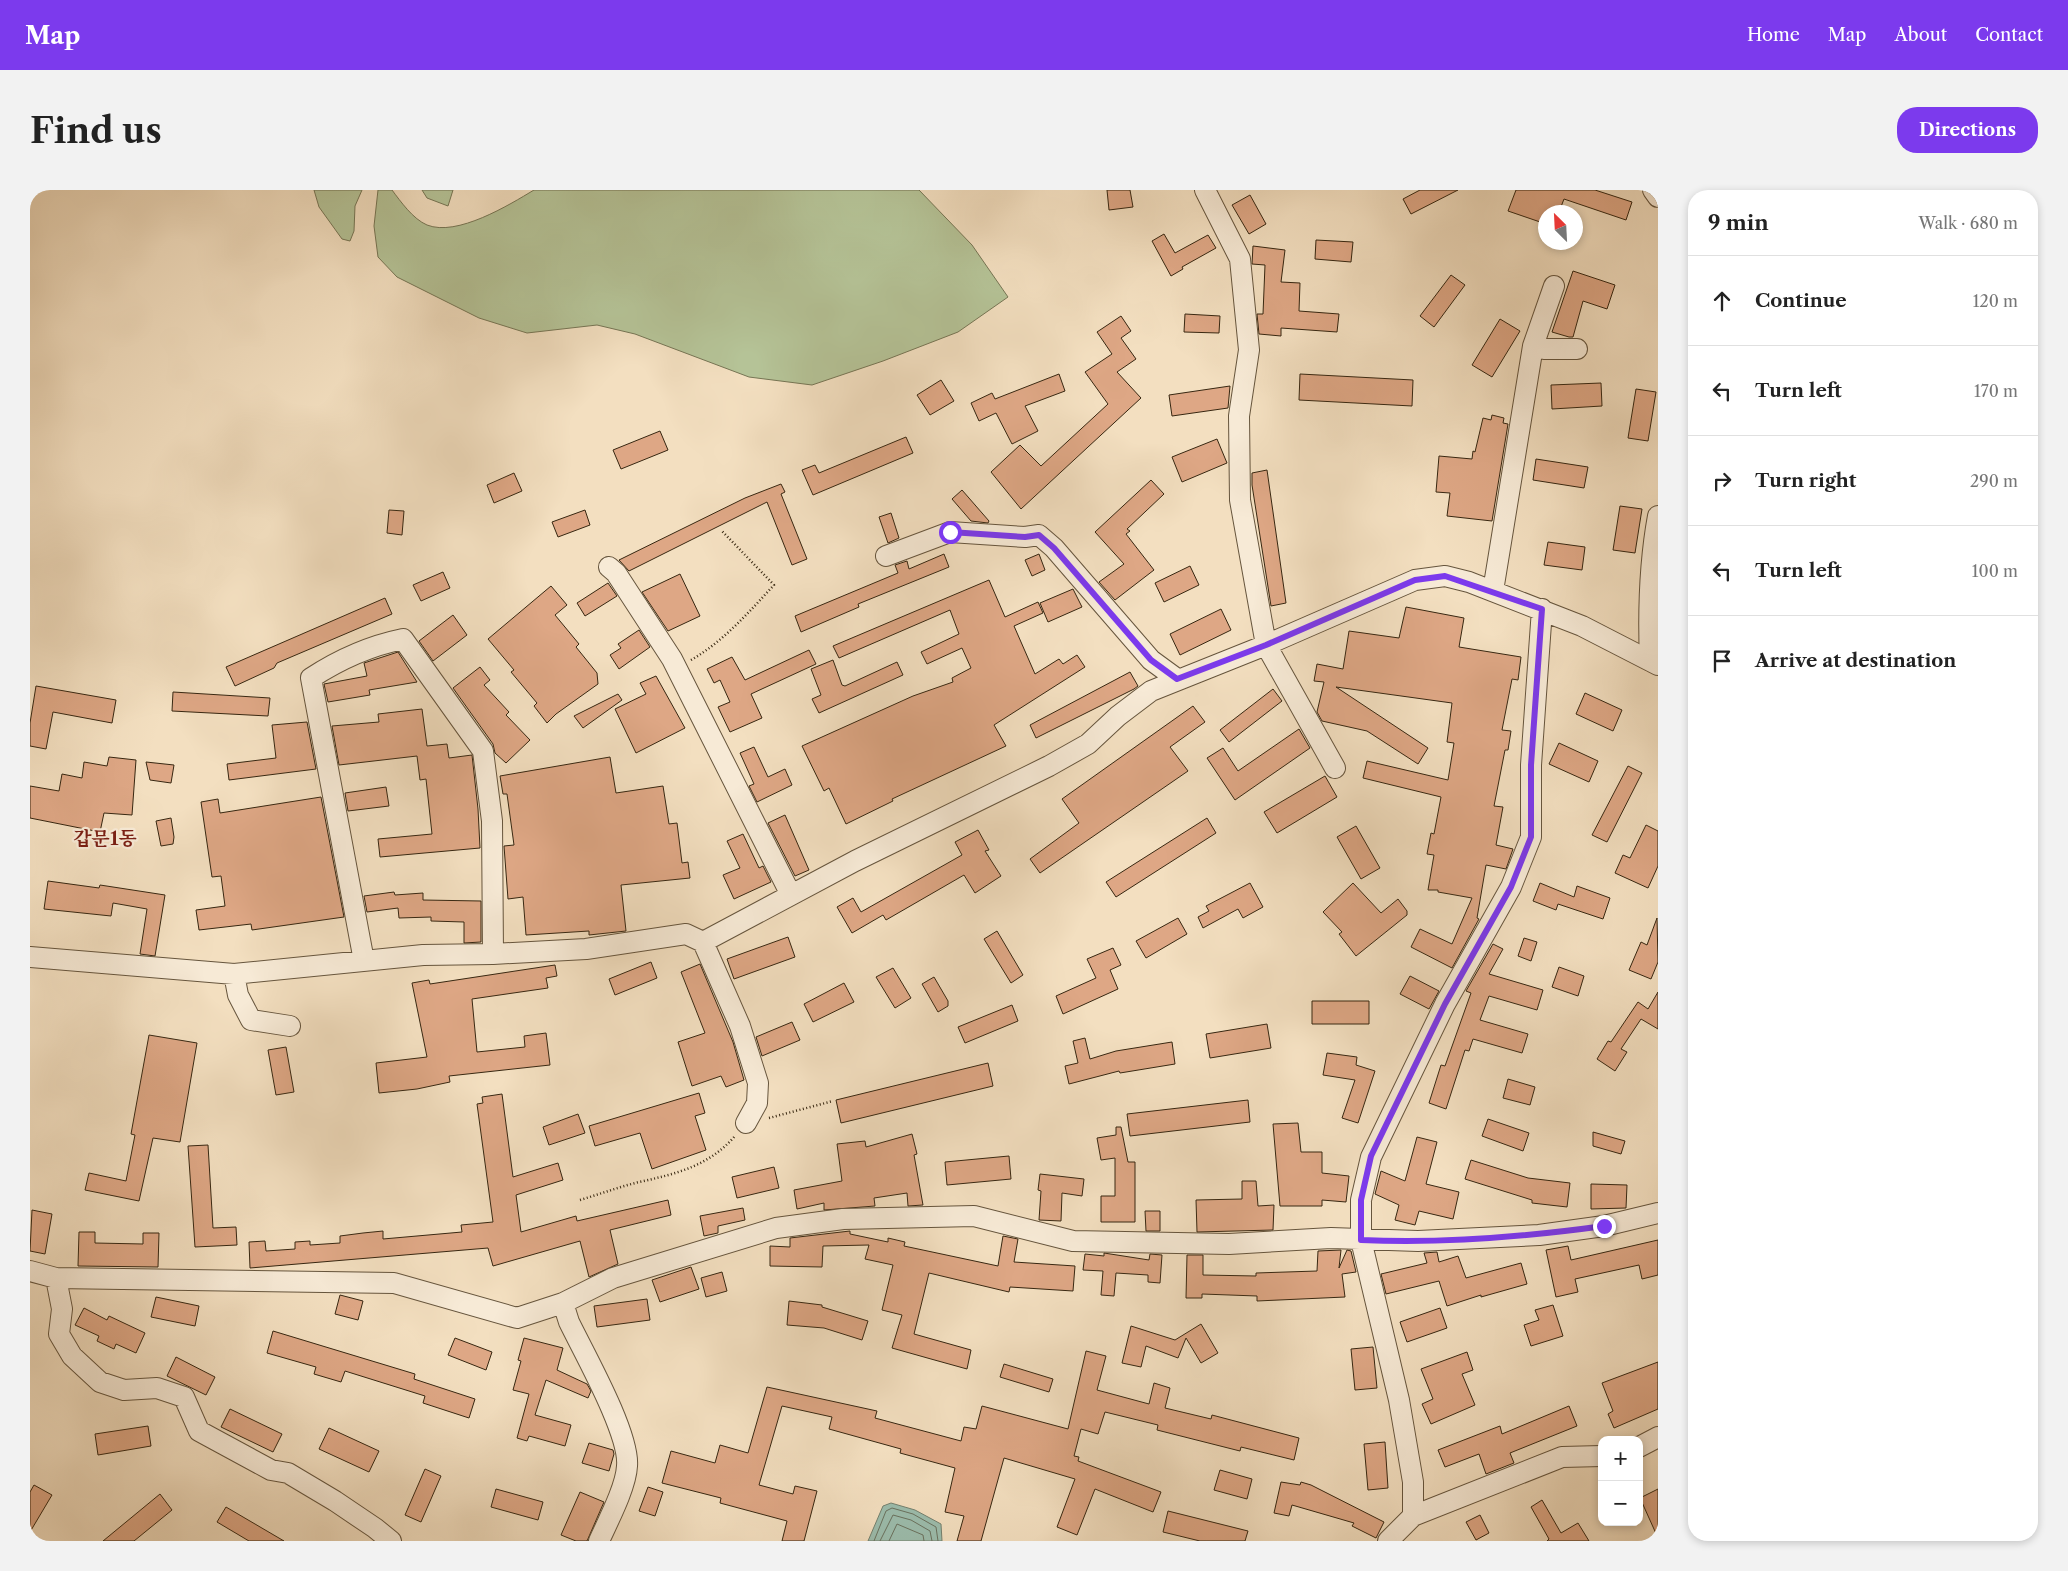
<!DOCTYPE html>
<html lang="en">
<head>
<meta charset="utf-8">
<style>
	body { margin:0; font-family:"Libre Caslon Text","Noto Serif KR",serif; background:#f2f2f2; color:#222 }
	.controls { position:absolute; right:15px; bottom:15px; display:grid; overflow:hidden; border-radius:10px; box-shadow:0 2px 8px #0003 }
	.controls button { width:45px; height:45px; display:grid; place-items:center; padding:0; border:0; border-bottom:1px solid #e0e0e0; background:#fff; color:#222; font:25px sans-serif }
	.compass { position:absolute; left:1508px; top:15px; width:45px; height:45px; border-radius:50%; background:#fff; box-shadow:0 2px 8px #0003; rotate:336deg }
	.stop { position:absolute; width:15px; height:15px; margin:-11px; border:4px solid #7c3aed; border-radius:50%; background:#fff }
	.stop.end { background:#7c3aed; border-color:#fff; box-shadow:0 1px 5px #0008 }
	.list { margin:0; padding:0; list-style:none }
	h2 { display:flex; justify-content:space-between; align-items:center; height:65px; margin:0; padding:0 20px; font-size:21px }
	h2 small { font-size:16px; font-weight:400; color:#767676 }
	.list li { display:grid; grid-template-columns:32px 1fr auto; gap:15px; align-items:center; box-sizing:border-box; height:90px; padding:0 20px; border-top:1px solid #e0e0e0 }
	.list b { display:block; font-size:19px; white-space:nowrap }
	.list em { font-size:16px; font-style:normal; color:#767676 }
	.icon { flex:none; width:28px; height:28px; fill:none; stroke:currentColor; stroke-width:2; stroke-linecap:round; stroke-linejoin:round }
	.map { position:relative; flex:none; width:1628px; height:1351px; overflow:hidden; border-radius:20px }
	header { display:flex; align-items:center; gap:30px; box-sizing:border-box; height:70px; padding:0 25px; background:#7c3aed; color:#fff }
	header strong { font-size:24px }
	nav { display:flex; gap:28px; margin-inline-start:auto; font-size:18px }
	.intro { display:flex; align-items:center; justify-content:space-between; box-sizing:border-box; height:120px; padding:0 30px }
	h1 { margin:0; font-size:35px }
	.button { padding:12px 22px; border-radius:20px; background:#7c3aed; color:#fff; font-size:18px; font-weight:700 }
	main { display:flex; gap:30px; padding:0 30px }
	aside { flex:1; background:#fff; border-radius:20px; box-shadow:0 2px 8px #0003 }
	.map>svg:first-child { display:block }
</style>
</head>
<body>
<header>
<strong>Map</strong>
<nav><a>Home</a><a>Map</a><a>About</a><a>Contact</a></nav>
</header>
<div class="intro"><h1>Find us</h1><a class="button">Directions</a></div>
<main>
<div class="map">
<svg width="1628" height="1351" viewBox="0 0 1628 1351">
	<rect width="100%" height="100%" fill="#f3dfc0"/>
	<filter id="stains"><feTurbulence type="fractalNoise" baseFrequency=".004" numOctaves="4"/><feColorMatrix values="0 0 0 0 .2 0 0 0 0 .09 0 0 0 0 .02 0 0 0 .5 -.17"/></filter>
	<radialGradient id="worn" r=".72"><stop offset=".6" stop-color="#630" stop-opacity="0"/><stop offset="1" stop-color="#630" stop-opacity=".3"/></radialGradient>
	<path fill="#b5c397" stroke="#767554" d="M284,0H332L325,16L324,41L320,51L312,49L289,17Z
		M348,0H362C371,12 383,29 397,35C427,47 479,15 504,0H889L942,55L978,107L928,142L853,171L782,195L719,187L605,144L567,135L497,143L449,128L367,87L348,67L344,36Z
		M392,0H423L418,16L397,8Z"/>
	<path fill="#9cbdad" stroke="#74816f" d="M861,1313L885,1320L911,1334L912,1351H838L853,1316Z"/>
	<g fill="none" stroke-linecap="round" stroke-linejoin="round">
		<path stroke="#6a725f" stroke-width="1" d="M844,1351L856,1321L862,1318L883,1324L906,1337L908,1351
			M850,1351L863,1325L881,1330L900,1341L902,1351
			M859,1351L867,1334L893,1345L894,1351"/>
	</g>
	<path fill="#dea785" stroke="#372711" d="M1077,0H1100L1103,17L1079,20Z
		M1390,0H1428L1381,24L1373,9Z
		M1486,0H1565L1602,12L1596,30L1534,9L1529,22H1516V34L1478,21Z
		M1220,5L1236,34L1219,44L1202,15Z
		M1134,44L1145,63L1178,45L1186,58L1152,77L1153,79L1141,86L1122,51Z
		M1286,50L1323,52L1321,72L1285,69Z
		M1223,56L1255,60L1251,92L1270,93L1269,121L1309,124L1307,142L1251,138V146L1229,144L1227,124H1233L1235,75L1222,74Z
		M1543,81L1585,95L1577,119L1553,111L1543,147H1539L1522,142Z
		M1421,85L1435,95L1404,137L1390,126Z
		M1155,124L1190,126L1189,143L1154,142Z
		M1091,126L1101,141L1091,148L1106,169L1087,182L1111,208L991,319L961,282L990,255L1011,276L1078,214L1055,182L1082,164L1067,142Z
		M1470,129L1490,141L1462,187L1442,175Z
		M1029,184L1035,201L995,216L1008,241L982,254L966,223L949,231L941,213L962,203L965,209Z
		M1270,184L1383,190L1382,216L1269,210Z
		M911,190L924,211L900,225L887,205Z
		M1571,193L1572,216L1522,219L1521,195Z
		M1200,196L1198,218L1142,226L1139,205Z
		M1606,199L1626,202L1618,251L1598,248Z
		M1462,225L1474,228L1473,233L1478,234L1462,331L1417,326L1420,303L1406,302L1409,266L1442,269L1443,261L1445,262L1453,228L1461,230Z
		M630,241L638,260L591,279L583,260Z
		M876,247L883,263L783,305L772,280L785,275L789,283Z
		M1187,249L1197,273L1152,292L1142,267Z
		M1506,269L1558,277L1554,298L1503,290Z
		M1237,280L1256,413L1241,416L1222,295V283Z
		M484,283L492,301L464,313L457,295Z
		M1121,290L1134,304L1097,339L1100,341L1096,344L1124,380L1085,410L1069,392L1094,374L1065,342Z
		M751,294L755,302L751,304L777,369L762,375L737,312L599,381L589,370L715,308Z
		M932,300L959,331L958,333L941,331L922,309Z
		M1590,316L1612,319L1605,363L1583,360Z
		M359,320L374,321L372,345L357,343Z
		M555,320L560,335L528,347L522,332Z
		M861,323L869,348L858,353L849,327Z
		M1518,352L1555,357L1552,380L1514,375Z
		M914,364L919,377L828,414L829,417L771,442L765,426L868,383L865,375L877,371L879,379Z
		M1009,364L1015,380L1002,386L995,370Z
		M1160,376L1169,395L1134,412L1125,393Z
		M413,382L420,398L391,411L383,395Z
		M650,384L670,426L638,441L612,402Z
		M959,390L975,427L1008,412L1013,423L984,436L1005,484L1029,469L1033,474L1047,465L1055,477L964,535L976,556L862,609L863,611L816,634L799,598L794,601L772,556L883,506L923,492L922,488L941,478L932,458L897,474L891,462L929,444L920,420L809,468L803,456Z
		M578,393L587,406L555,426L547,413Z
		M521,396L537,415L525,425L549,454L546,457L567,483L568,494L526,524L517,533L504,516L507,513L481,482L484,480L458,449Z
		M1043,399L1052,417L1018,432L1010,413Z
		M355,408L362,424L247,473L244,478L205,496L196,477Z
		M1376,417L1434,428L1429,457L1491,467L1488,490L1482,489L1472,540L1481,541L1478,560H1475L1464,616L1473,617L1466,655L1483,659L1476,679L1456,675L1447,728L1449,729L1422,778L1381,757L1390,739L1422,754L1442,708L1408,702V700H1398L1404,665L1397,664L1401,643L1404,644L1411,607L1333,588L1337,571L1418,590L1424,553L1417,552L1422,513L1306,497L1398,558L1388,574L1337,541L1292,531L1287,522L1294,492L1284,491L1287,474L1313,479L1319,441L1369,448Z
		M1191,419L1201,440L1150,465L1140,444Z
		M423,425L437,445L403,471L389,451Z
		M609,440L620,457L589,479L580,465L591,458L588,454Z
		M779,460L786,474L721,504L732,528L700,542L688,517L700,512L690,490L684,493L677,479L702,467L715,490Z
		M368,462L387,492L339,500L340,505L298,512L294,494L337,486L334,473Z
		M803,470L812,495L815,496L867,472L873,485L789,523L782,509L791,505L781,479Z
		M450,477L460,490L454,495L479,522L476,525L500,550L476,573L465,563L463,554L423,498Z
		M1100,482L1108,496L1104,499L1006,548L1000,535Z
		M626,486L655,538L606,563L585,519L616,504L610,493Z
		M6,496L86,510L82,533L23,522L16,559L0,556V533Z
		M1243,499L1252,511L1199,552L1190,540Z
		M143,502L240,508L238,526L142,521Z
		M1555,503L1592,520L1583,541L1546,524Z
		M588,504L592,510L553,538L544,526Z
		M1163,516L1175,532L1140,557L1158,581L1010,683L1000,669L1049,633L1032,609Z
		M392,519L397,556L417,554L419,568L442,565L448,619L450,658L350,667L348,649L402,644L396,589L390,590L387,566L309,575L302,536L349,532L348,524Z
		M277,532L286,579L199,590L197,574L246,568L242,535Z
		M1269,539L1280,558L1205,610L1177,568L1193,558L1208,581Z
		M1529,553L1568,571L1559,592L1519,574Z
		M724,557L738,587L755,579L762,595L727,612L719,596L724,594L710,563Z
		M79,567L106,570L102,625L74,623L70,642L0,628V596L29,601L32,584L52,588L54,572L77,576Z
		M580,567L586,603L633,596L639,634L647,633L652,673L658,672L660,688L591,695L596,741L559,745V741L496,745L493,707L478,709L474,656L484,655L477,604H473L470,586Z
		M116,572L144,575L141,593L120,590Z
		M1598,576L1612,583L1577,652L1562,645Z
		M1295,586L1307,607L1247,643L1234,622Z
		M356,597L359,616L318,621L315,603Z
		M291,607L314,727L222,740L221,734L169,740L166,720L195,716L191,686L182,687L171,612L188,609L190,623Z
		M755,625L779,680L765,686L738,633Z
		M141,628L144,647L143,654L131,656L126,631Z
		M1177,628L1186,643L1086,707L1076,692Z
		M1616,635L1628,641V676L1618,698L1585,683L1593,665L1600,668Z
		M1326,636L1350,678L1331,689L1307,647Z
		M948,640L959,660L955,661L971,686L945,703L934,685L856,730L853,725L822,743L807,717L823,708L831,722L932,665L925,652Z
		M713,644L729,678L733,676L741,692L704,709L693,685L710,678L697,651Z
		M18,691L69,698L70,695L135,705L125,766L110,764L117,719L83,713L81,726L14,719Z
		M1220,693L1233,717L1213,728L1208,719L1173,738L1168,727L1179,721L1176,716Z
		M1323,693L1351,723L1368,709L1377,721V725L1326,766L1309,744L1312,742L1293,722Z
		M1510,693L1544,707L1547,696L1580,708L1573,729L1528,714L1526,720L1503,711Z
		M364,702L365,705L393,703V710L451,711V752L434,753V732L401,731V727L369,728L368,718L337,722L334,706Z
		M1148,728L1157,744L1116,768L1106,751Z
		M1627,728L1628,772L1621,789L1599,780L1611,752L1617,755Z
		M967,741L993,785L981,793L954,749Z
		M758,747L765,767L704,789L697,769Z
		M1494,748L1507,752L1501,771L1488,766Z
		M1463,754L1473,759L1459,784L1513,800L1507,820L1459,806L1450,830L1498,844L1492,863L1443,849L1439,861L1435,860L1416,919L1399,913L1411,875L1415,876L1441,803L1436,801Z
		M1083,758L1091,775L1080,780L1088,799L1033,824L1026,806L1066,788L1057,769Z
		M621,772L627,788L585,805L579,789Z
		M670,774L703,852L714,890L696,897L691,886L662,896L648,852L675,843L651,782Z
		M525,775L527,786L516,788L518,798L442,809L447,862L495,857L494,846L516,843L520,875L419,886L420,892L387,899L349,903L346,873L397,867L382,793L399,790L400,794Z
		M1529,777L1554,786L1548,806L1522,797Z
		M863,778L881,808L865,818L846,787Z
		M1380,786L1409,801L1399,819L1370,804Z
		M904,787L918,811V816L908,822L892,794Z
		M814,793L824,812L783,832L774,814Z
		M1628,802V839L1611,829L1591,859L1597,862L1585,881L1567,869L1578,851L1581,852L1608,812L1618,819Z
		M1282,811H1339V834H1282Z
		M982,815L988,831L935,853L928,837Z
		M762,832L770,850L732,866L726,847Z
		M1237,834L1241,858L1180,868L1176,844Z
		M119,845L167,853L150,952L123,948L109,1011L55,1000L59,983L96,991L105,945L101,944Z
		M1055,848L1060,869L1086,861L1142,852L1145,874L1090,883L1089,881L1039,894L1035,876L1048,873L1043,851Z
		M256,857L264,902L246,905L238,860Z
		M1297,863L1327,867L1326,875L1345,881L1328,933L1312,928L1325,890L1293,885Z
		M958,873L963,896L811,933L806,910Z
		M1478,889L1505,897L1500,915L1473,908Z
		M669,903L675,923L665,926L676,960L622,979L610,943L565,956L559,936Z
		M472,904L483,987L528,973L533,990L486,1005L491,1042L546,1026L547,1031L638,1010L641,1025L580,1040L588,1074L559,1087L550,1051L463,1076L458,1058L220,1078L219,1052L235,1051L236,1061L265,1059V1052L280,1051V1055L310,1053V1046L333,1043L353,1041V1049L432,1042L431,1035L463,1032L447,914L453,913L452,907Z
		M1218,910L1220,932L1100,946L1097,924Z
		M548,924L555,943L519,955L513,937Z
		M1458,929L1499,943L1493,961L1452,946Z
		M1268,933L1271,962H1292V983L1319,986L1316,1012L1292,1010V1016H1250L1243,934Z
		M1086,937H1091L1098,972H1105V1032H1071V1006H1085V968L1071,970L1067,948L1086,945Z
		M1563,942L1595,951L1591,964L1563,956Z
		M882,944L887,964L884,965L893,1015L878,1016L877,1003L844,1008L845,1016L794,1020V1013L767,1019L764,1000L812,991L807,954L835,951L836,957Z
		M1387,947L1407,952L1396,994L1429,1002L1423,1029L1389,1021L1385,1035L1365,1030L1369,1015L1345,1004L1351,981L1375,991Z
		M178,955L183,1038L206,1037L207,1055L165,1057L158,956Z
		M979,966L981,989L917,995L915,972Z
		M1441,970L1498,988L1540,993L1537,1017L1502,1013V1010L1435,989Z
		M744,977L749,998L707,1008L702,987Z
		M1010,984L1054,989L1052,1006L1032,1003L1031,1031L1009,1030L1011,1001L1008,1000Z
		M1212,991H1226L1228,1016L1244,1015L1243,1040L1167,1042L1166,1010L1212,1009Z
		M1561,994L1597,995L1596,1018L1561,1019Z
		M713,1018L715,1030L688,1036V1043L674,1046L670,1026Z
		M2,1020L22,1024L15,1064L0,1061Z
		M1115,1021H1130V1041H1116Z
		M820,1041V1044L858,1052V1048L875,1052L874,1056L968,1076L973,1046L988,1049L984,1072L1045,1076L1043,1101L980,1097L979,1102L899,1083L884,1144L941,1160L937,1179L901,1169L862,1158L872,1125L852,1120L863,1075L835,1069L839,1055L793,1056L792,1077L740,1076V1056L760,1057V1048Z
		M49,1042H65V1053L113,1054V1043H129L128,1077L48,1076Z
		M1628,1050V1085L1612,1089L1609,1075L1545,1089L1548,1102L1526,1107L1516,1060L1538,1056L1541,1070Z
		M1311,1060L1309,1078L1317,1060L1321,1061L1326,1082L1312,1084L1315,1107L1227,1111V1106L1172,1104V1108H1156L1157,1065H1173V1085L1226,1086V1083L1287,1081L1288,1061Z
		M1407,1062L1409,1072L1428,1066L1436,1088L1491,1073L1497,1094L1451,1107V1105L1417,1116L1409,1091L1356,1104L1351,1084L1397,1073L1394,1063Z
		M1074,1063L1119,1070L1120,1064L1132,1065L1130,1093L1118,1092V1085L1086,1083L1084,1106L1071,1105L1073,1081L1053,1080L1055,1064L1074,1066Z
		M661,1077L669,1099L630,1112L622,1090Z
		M692,1082L697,1101L676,1107L671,1088Z
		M310,1105L333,1111L328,1130L305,1124Z
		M126,1107L169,1116L165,1136L121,1127Z
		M617,1109L620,1130L567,1137L564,1116Z
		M759,1111L792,1115V1117L838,1131L832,1150L794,1138L757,1135Z
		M1523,1115L1533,1146L1501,1156L1494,1135L1509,1130L1505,1120Z
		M54,1118L77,1130L79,1126L115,1143L106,1163L86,1154L84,1159L67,1151L69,1146L45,1135Z
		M1410,1118L1417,1138L1377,1152L1370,1132Z
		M1171,1134L1188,1163L1171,1173L1156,1148L1148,1168L1116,1156L1111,1177L1092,1173L1101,1136L1145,1150Z
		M243,1141L385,1184L384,1189L445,1209L439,1228L393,1213L395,1206L315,1181L311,1192L284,1184L286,1177L237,1163Z
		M425,1148L462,1162L456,1180L418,1165Z
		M494,1148L533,1158L527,1180L557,1194L561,1201L558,1208L516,1190L505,1225L541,1235L535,1256L499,1246L497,1251L487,1248L499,1204L483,1200L491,1171L488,1170Z
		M1343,1157L1347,1198L1325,1200L1321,1159Z
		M1056,1161L1076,1166L1067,1200L1119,1214L1124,1193L1140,1198L1135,1218L1181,1229L1182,1225L1269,1248L1264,1270L1211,1257L1210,1261L1127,1240L1128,1235L1075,1222L1068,1244L1051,1239L1044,1266L1049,1267L1048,1271L1131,1302L1123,1322L1065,1299L1047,1345L1027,1337L1045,1289L974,1268L951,1351H927L934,1326L915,1322L925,1278L870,1263L871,1259L799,1239L802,1227L752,1216L729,1295L763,1304L765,1296L787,1301L774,1351H752L757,1331L690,1313L691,1308L632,1293L641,1261L685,1273L690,1255L718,1263L737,1197L847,1221L845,1228L931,1251L934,1237L946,1239L952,1216L1038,1239Z
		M1437,1162L1443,1180L1432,1184L1445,1215L1401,1234L1392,1214L1403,1209L1391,1179Z
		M146,1167L185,1187L176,1205L137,1186Z
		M1628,1172V1219L1584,1238L1578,1224L1583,1221L1572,1193Z
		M974,1174L1023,1189L1019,1202L970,1187Z
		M1539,1216L1547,1236L1480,1263L1484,1273L1456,1284L1449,1264L1415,1277L1408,1260L1470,1236L1472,1244Z
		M200,1219L252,1244L243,1262L191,1237Z
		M118,1236L121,1256L68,1265L65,1244Z
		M299,1238L349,1261L339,1282L289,1259Z
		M1355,1252L1358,1298L1338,1300L1334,1254Z
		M559,1253L583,1260L584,1264L579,1281L552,1273Z
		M395,1279L411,1286L391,1332L375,1325Z
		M1190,1280L1222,1289L1217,1309L1184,1300Z
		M1251,1292L1270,1295L1271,1292L1281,1295L1354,1332L1346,1348L1322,1336L1324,1333L1262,1315L1259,1326L1244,1323Z
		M4,1295L22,1305L0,1342V1302Z
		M618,1297L633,1302L625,1326L609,1321Z
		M466,1299L513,1312L508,1330L461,1317Z
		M1628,1299V1348L1610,1308Z
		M550,1302L574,1312L557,1351H546L531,1345Z
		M130,1304L142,1320L104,1351H73Z
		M1512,1310L1531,1343L1548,1333L1559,1351H1517L1519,1349L1501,1317Z
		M196,1317L254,1351H219L187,1332Z
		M1138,1321L1218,1341L1215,1351H1170L1133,1342Z
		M1450,1325L1459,1343L1446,1350L1436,1332Z"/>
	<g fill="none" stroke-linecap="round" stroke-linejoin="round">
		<defs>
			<path id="minor" d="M1175,0L1210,69L1219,160L1209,226L1210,310L1236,455L1305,578
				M1623,0L1628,7
				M1503,156L1515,159H1547
				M856,366L920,342L995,347L1009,345L1024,358L1121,470L1147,489
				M579,377L586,383L642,469L761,705
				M1463,401L1503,156L1524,96
				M1620,471C1618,421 1619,375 1628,326
				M673,752L710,836L728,893L727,913L716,933
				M0,767L204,784L393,765L463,764L556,759L656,744L673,752L825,671L1019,576L1058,554L1088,526L1121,501L1236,455L1385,390L1415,386L1439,392L1552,436L1628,475
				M334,771L281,488C310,469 339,456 373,449L453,561L462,631L463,764
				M204,784L208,805L221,830L260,836
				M0,1081L26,1088L364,1093L487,1128L533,1113L583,1088L746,1038L813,1029L944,1026L1043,1051L1199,1054L1301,1048L1388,1051L1509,1045L1574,1036L1628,1023
				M26,1088L32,1119L29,1144L42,1166L70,1192L94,1200L127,1198L154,1207L169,1241L241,1280L258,1283L305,1311L345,1338L361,1351
				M533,1113L539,1132C554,1163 600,1244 597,1276C596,1297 578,1331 569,1351
				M1609,1257L1628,1247
				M1383,1326L1532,1267L1572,1266
				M1358,1351L1383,1326V1292L1369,1210L1331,1050V1010L1341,967L1415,814L1481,697L1501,647V575L1512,419"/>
		</defs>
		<use href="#minor" stroke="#66553d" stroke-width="22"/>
		<path stroke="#372711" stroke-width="2.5" stroke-dasharray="1 2.5" stroke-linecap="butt" d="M661,470C694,451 719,422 744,395L691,340
			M739,928L803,911
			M550,1010C570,1004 589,997 609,992C646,984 679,976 705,946"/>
		<use href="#minor" stroke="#f7ead6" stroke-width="20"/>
	</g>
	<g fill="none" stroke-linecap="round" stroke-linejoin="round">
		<path stroke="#7c3aed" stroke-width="6" d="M920,342L995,347L1009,345L1024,358L1121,470L1147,489L1236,455L1385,390L1415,386L1512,419L1501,575V647L1481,697L1415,814L1341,966L1331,1010V1050C1412,1054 1494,1047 1574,1036"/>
	</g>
	<g text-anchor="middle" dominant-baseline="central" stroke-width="4.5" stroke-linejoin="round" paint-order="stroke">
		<g font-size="19" font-weight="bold" fill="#7a1f14" stroke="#f7ead6">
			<text x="75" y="648">갑문1동</text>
		</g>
	</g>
	<rect width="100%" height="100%" filter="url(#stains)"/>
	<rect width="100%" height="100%" fill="url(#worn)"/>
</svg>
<div class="controls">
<button>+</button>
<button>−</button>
</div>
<svg class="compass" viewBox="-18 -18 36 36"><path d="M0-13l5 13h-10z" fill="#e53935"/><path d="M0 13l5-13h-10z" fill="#767676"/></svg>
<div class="stop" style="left:920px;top:342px"></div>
<div class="stop end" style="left:1574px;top:1036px"></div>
</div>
<aside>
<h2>9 min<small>Walk · 680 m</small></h2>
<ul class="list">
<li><svg class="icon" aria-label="ahead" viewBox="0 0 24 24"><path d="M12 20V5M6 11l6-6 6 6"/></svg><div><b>Continue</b></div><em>120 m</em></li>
<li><svg class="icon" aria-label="left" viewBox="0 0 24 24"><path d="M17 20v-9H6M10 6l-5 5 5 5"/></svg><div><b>Turn left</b></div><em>170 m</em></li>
<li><svg class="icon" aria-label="right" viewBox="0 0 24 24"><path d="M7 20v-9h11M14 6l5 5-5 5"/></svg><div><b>Turn right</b></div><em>290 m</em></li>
<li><svg class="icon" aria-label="left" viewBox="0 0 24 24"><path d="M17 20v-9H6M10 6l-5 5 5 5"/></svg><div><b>Turn left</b></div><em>100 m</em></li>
<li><svg class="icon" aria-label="arrive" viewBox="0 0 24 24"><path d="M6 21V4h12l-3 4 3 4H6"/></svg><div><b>Arrive at destination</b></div></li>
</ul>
</aside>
</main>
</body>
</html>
